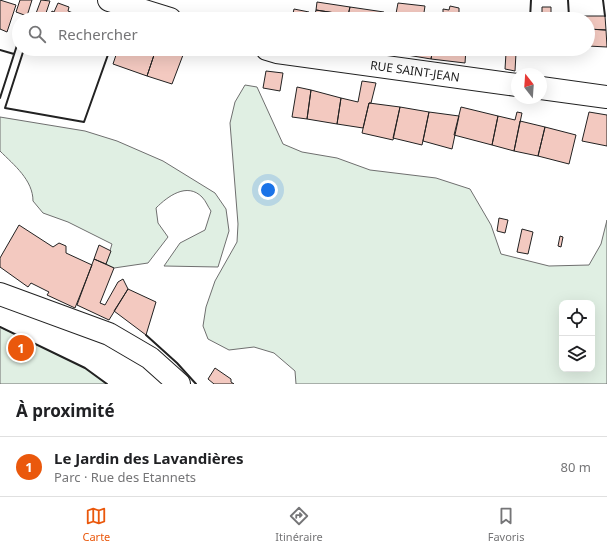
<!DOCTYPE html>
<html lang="fr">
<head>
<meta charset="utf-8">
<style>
	body { margin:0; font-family:"Noto Sans",sans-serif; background:#f2f2f2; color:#202124 }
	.controls { position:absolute; right:12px; bottom:12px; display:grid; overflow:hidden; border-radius:8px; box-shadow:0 4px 16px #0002 }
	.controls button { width:36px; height:36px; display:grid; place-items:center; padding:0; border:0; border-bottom:1px solid #e0e0e0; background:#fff; color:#202124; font:20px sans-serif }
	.compass { position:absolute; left:511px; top:68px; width:36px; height:36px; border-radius:50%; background:#fff; box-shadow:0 4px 16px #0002; rotate:343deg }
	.you { position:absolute; left:268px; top:190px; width:14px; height:14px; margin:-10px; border:3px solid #fff; border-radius:50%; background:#1a73e8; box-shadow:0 0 0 6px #1a73e833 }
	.badge { display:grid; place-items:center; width:26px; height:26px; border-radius:50%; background:#ea580c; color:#fff; font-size:13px; font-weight:700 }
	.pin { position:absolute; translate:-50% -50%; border:2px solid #fff; box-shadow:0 1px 4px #0006 }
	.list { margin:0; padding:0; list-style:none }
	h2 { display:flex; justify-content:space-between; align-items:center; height:52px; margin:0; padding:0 16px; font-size:17px }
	h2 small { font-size:13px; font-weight:400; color:#757577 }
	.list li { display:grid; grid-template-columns:26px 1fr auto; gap:12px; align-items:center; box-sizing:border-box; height:60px; padding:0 16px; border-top:1px solid #e0e0e0 }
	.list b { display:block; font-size:15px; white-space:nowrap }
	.list p { margin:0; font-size:13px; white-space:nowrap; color:#757577 }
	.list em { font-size:13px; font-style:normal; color:#757577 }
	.icon { flex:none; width:22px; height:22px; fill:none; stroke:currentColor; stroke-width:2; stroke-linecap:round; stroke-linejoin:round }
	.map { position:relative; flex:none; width:607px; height:384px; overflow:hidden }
	.search { position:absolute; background:#fff; box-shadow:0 4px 16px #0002; left:12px; right:12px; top:12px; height:44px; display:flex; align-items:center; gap:10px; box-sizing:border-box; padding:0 14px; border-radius:22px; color:#757577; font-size:15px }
	.sheet { height:112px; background:#fff }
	nav { display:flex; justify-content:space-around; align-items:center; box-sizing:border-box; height:56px; border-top:1px solid #e0e0e0; background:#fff; font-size:11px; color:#757577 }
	nav a { display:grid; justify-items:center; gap:2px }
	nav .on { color:#ea580c }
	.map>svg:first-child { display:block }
</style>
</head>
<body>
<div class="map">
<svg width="607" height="384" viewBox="0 0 607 384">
	<rect width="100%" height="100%" fill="#fff"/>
	<path fill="#e0efe3" stroke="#6f6f6f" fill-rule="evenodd" d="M245,85L257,87L283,144L302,152L337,158L370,170L436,178L470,189L491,225L501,254L549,266L589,265L601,244L607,220V384H296L295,371L274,353L254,347L229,350L208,339L203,326L206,307L215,281L237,242L238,224L230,123L235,102ZM562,303H592V369H562Z
		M0,117L85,131L117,141L163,161L215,193L226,209L229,231L218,267L164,266L180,243L205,230L211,211C208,207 206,201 202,197C187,182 168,196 156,208L158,223L168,237L148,263L114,268L106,264L112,244L68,222L43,213L33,201C33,180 14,165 0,151Z
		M0,327L85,368L107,384H0Z"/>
	<path fill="#f3c9c0" stroke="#222" d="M0,0L16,5L7,32L0,29Z
		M20,0H32L27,16L16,12Z
		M41,0L50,1L44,19L35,16Z
		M317,2L350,7L348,15L316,10Z
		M58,3L69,7L68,11L83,17V19H49L52,11L54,12Z
		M398,3L425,6L423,19H395Z
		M450,6L459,8V16L494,19H445L446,15L443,14V9L449,10Z
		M350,7L384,12L383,19L348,16Z
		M542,7H551V19H542Z
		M294,9L309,12L308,19H271L272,16L292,18Z
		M316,10L348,15V19H314Z
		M348,16L367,19H348Z
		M575,16H605L606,30L588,29V19H575Z
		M588,29L606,30L607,47L588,46Z
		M118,49H156L147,76L113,64Z
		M156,49H165L183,55L172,84L147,76Z
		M408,49H433L431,59L407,55Z
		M433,49H466L465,63L431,59Z
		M501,49H530V54L516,53L515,71L505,69L506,53H500Z
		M530,49H551V51L530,54Z
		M551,49H569V50L551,51Z
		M266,71L283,73L280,91L263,88Z
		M362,81L376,83L371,103H369L363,128L337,124L341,98L358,102Z
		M297,87L311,90L307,119L292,117Z
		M311,90L341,98L337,124L307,119Z
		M369,103L400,107L393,140L362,133Z
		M400,107L429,112L422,145L393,138Z
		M461,107L498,116L492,145L454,135Z
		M429,112L459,116L452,149L423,141Z
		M517,112L522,113L514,151L492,145L498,116L515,120Z
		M589,112L607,115V146L582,141Z
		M520,121L545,127L538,156L514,151Z
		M545,127L576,135L569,164L538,156Z
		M499,218L508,220L505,233L497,231Z
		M19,225L53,247L59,243L66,246V253L92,265L75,308L47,295L49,292L31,283L28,287L0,267V258Z
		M522,229L533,232L528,254L517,252Z
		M560,236L563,237L561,247L558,246Z
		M99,245L111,251L106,264L94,259Z
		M94,259L114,268L100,303L105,305L118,282L123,279L128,289L109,320L77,305Z
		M128,289L156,302L146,335L114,311Z
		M215,368L231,379V382L234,384H214L208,379Z"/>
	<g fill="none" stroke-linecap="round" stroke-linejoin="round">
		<defs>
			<path id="minor" d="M109,0L170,19
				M267,49L277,52L517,85
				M541,88L607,97
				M0,294L109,334L150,358L179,384"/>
		</defs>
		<use href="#minor" stroke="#222" stroke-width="24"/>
		<use href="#minor" stroke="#fff" stroke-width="22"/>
		<path stroke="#222" stroke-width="2" d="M568,0L569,17
			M603,0L605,16
			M530,19L531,0
			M24,49L5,108L84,122L110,49
			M0,50L14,54
			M0,98L19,39
			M0,327L85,368L107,384
			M146,335L177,363L196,384"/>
	</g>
	<g text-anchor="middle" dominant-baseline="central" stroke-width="3" stroke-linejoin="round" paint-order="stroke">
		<g font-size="12" fill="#222" stroke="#fff">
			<text transform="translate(415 71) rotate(8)">RUE SAINT-JEAN</text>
		</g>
	</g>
</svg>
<div class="controls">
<button><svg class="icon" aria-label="locate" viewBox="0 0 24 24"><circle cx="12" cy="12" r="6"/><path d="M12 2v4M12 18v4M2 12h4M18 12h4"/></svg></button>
<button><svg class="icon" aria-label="layers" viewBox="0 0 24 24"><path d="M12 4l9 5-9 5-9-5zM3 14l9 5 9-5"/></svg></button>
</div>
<svg class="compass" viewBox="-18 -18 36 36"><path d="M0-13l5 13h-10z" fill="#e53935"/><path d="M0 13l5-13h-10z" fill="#757577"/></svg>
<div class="you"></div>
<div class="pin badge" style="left:21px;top:348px">1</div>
<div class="search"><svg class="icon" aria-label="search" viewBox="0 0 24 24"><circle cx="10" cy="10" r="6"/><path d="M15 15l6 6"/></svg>Rechercher</div>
</div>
<section class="sheet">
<h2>À proximité<small></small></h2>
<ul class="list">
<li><span class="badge">1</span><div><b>Le Jardin des Lavandières</b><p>Parc · Rue des Etannets</p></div><em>80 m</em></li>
</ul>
</section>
<nav>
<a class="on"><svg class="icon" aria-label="map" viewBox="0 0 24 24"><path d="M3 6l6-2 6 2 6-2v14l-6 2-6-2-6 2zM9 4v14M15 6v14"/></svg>Carte</a>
<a><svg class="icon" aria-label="directions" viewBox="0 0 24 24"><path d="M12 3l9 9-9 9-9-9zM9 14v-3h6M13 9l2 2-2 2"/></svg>Itinéraire</a>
<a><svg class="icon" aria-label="saved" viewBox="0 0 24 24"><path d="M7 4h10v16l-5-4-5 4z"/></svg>Favoris</a>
</nav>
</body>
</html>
